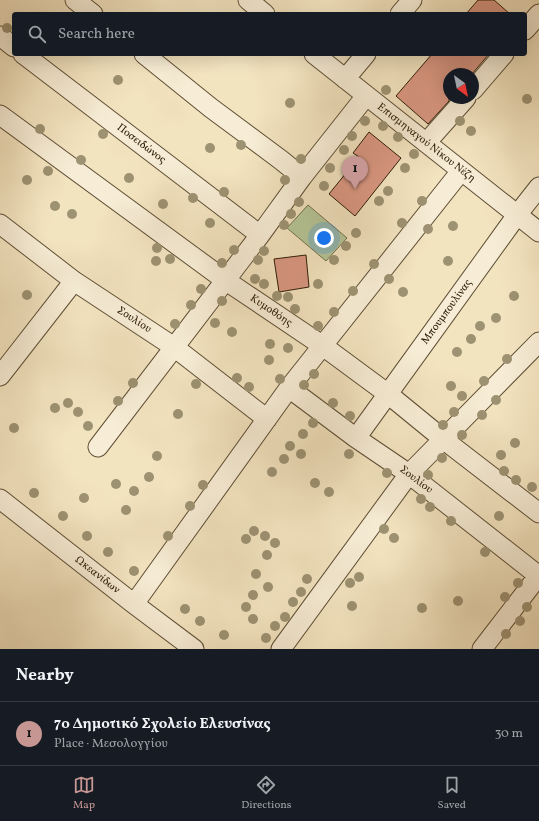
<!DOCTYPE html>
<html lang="en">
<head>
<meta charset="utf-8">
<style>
	body { margin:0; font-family:Vollkorn,serif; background:#242831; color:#f1f3f6 }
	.compass { position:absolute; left:443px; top:68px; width:36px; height:36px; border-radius:50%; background:#171b24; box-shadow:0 4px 16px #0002; rotate:147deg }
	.you { position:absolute; left:324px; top:238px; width:14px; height:14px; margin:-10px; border:3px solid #fff; border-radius:50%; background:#1a73e8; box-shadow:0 0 0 6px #1a73e833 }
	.badge { display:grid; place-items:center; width:26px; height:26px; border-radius:50%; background:#c59692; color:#111; font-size:13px; font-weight:700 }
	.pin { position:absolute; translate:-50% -33px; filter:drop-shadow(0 1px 2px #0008) }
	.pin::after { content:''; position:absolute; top:21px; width:14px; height:12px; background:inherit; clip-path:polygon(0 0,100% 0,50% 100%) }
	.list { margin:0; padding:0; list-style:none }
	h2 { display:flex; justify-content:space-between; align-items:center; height:52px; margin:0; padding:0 16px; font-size:17px }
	h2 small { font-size:13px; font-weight:400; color:#9ea1a6 }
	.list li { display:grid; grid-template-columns:26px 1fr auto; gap:12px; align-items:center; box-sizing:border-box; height:64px; padding:0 16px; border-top:1px solid #363941 }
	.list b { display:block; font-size:15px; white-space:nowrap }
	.list p { margin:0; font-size:13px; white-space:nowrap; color:#9ea1a6 }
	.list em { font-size:13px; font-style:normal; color:#9ea1a6 }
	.icon { flex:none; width:22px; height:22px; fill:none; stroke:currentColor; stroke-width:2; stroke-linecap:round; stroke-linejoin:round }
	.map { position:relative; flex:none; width:539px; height:649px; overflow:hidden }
	.search { position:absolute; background:#171b24; box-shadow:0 4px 16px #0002; left:12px; right:12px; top:12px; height:44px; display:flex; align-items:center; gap:10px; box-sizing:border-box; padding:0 14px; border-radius:4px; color:#9ea1a6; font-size:15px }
	.sheet { height:116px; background:#171b24 }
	nav { display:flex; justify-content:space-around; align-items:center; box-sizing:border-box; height:56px; border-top:1px solid #363941; background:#171b24; font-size:11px; color:#9ea1a6 }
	nav a { display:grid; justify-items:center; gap:2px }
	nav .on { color:#c59692 }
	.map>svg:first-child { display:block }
</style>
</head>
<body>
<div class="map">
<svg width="539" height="649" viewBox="0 0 539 649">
	<rect width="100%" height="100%" fill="#f3e4c0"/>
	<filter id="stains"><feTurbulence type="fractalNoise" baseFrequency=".005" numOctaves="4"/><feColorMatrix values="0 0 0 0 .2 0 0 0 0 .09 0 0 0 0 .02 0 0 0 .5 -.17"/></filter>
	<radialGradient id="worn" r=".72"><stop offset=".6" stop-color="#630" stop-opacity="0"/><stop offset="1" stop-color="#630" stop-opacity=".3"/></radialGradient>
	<path fill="#b5c597" stroke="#71704e" d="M308,205L347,238L326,261L287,228Z"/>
	<path fill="#da9782" stroke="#2d1c06" d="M478,0H494L510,14H466Z
		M432,54H489L472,74H449V101L428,124L396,96Z
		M369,132L401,158L355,216L329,194L359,157L353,153Z
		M306,255L309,287L279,292L274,259Z"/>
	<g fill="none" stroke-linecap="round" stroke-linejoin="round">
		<defs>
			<path id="minor" d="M75,0L93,14
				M248,0L265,14
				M400,14L412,0
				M525,30L539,14
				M0,36L14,47
				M23,54L260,235
				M144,54L211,108L281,160L302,177
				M314,54L539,232
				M345,79L366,54
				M473,90L504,54
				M0,115L225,280L323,346L388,394L443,439L539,513
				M426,143L466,98
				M0,224L74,281L174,347L267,419
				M0,376L74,281
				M289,388L356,438L409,474L539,576
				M356,438L517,215L539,187
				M98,447L260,235L302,177L366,96
				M0,499L134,604L194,649
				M134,604L289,388L461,171
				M281,649L409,474L539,342
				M482,649L539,575"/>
		</defs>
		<use href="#minor" stroke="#5e4e34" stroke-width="21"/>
		<use href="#minor" stroke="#f7edd6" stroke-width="19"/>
	</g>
	<g fill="#9d9272">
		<circle cx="7" cy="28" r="5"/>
		<circle cx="118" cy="80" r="5"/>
		<circle cx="386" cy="90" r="5"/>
		<circle cx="527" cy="99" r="5"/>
		<circle cx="290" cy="103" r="5"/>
		<circle cx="365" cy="121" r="5"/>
		<circle cx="460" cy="121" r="5"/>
		<circle cx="383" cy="126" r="5"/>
		<circle cx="40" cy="129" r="5"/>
		<circle cx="471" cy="131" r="5"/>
		<circle cx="103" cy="134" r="5"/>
		<circle cx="352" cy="136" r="5"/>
		<circle cx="398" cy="137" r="5"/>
		<circle cx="241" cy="145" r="5"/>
		<circle cx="210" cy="148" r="5"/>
		<circle cx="344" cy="150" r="5"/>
		<circle cx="414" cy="154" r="5"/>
		<circle cx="301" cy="159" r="5"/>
		<circle cx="81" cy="160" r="5"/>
		<circle cx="330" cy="168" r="5"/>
		<circle cx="405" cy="168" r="5"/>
		<circle cx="48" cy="171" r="5"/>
		<circle cx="129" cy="178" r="5"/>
		<circle cx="27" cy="180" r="5"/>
		<circle cx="285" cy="180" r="5"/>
		<circle cx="324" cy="186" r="5"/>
		<circle cx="388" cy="191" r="5"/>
		<circle cx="224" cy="192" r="5"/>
		<circle cx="193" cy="198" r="5"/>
		<circle cx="379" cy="201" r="5"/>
		<circle cx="422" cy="201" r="5"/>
		<circle cx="299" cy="202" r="5"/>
		<circle cx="163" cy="204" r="5"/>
		<circle cx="55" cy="206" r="5"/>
		<circle cx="72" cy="214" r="5"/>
		<circle cx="291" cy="214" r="5"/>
		<circle cx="210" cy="223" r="5"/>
		<circle cx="402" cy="223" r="5"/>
		<circle cx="284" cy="225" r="5"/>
		<circle cx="453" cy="226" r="5"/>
		<circle cx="428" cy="229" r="5"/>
		<circle cx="356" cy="233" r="5"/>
		<circle cx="346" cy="246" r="5"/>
		<circle cx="157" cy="248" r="5"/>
		<circle cx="234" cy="250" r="5"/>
		<circle cx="264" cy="251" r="5"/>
		<circle cx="170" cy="259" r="5"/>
		<circle cx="258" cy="260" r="5"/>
		<circle cx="334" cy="260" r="5"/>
		<circle cx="156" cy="261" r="5"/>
		<circle cx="448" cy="261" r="5"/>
		<circle cx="222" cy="263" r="5"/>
		<circle cx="374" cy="264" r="5"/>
		<circle cx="255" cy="279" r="5"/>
		<circle cx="389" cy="279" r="5"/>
		<circle cx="264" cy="284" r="5"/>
		<circle cx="318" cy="284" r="5"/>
		<circle cx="201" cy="289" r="5"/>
		<circle cx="353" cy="291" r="5"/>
		<circle cx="403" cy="292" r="5"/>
		<circle cx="27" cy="295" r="5"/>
		<circle cx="277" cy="296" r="5"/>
		<circle cx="514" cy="296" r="5"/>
		<circle cx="288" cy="297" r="5"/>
		<circle cx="222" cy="301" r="5"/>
		<circle cx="191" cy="305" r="5"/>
		<circle cx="295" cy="309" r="5"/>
		<circle cx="334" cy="312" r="5"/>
		<circle cx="496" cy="318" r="5"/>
		<circle cx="215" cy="323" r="5"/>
		<circle cx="175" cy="324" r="5"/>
		<circle cx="318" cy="326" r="5"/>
		<circle cx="480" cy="326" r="5"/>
		<circle cx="232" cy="332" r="5"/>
		<circle cx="471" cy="339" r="5"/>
		<circle cx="270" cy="344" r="5"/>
		<circle cx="288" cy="348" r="5"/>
		<circle cx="457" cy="352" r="5"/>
		<circle cx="507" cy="359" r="5"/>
		<circle cx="269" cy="360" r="5"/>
		<circle cx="314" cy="374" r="5"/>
		<circle cx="237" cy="378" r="5"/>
		<circle cx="280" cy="379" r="5"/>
		<circle cx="484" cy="381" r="5"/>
		<circle cx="133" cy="383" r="5"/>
		<circle cx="196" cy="384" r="5"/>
		<circle cx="304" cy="385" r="5"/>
		<circle cx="451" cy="386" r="5"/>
		<circle cx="249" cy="387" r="5"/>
		<circle cx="462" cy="396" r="5"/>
		<circle cx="496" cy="400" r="5"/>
		<circle cx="118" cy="401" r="5"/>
		<circle cx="68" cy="403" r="5"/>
		<circle cx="333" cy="403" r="5"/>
		<circle cx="55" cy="408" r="5"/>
		<circle cx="78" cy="412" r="5"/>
		<circle cx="454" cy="412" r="5"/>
		<circle cx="178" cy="414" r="5"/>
		<circle cx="482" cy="415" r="5"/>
		<circle cx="350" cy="416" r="5"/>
		<circle cx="313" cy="423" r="5"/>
		<circle cx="443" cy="425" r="5"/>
		<circle cx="88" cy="426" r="5"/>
		<circle cx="14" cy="428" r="5"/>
		<circle cx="303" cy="434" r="5"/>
		<circle cx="462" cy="435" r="5"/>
		<circle cx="515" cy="443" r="5"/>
		<circle cx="290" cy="446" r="5"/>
		<circle cx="301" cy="454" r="5"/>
		<circle cx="349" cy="454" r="5"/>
		<circle cx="501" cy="455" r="5"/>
		<circle cx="157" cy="456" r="5"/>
		<circle cx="442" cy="458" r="5"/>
		<circle cx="284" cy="459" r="5"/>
		<circle cx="504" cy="471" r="5"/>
		<circle cx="272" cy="472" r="5"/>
		<circle cx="387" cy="473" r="5"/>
		<circle cx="428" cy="475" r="5"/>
		<circle cx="149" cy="477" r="5"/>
		<circle cx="516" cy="480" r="5"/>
		<circle cx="315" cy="483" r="5"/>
		<circle cx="116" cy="484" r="5"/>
		<circle cx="203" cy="485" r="5"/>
		<circle cx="532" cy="487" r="5"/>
		<circle cx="134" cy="491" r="5"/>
		<circle cx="329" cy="492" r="5"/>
		<circle cx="34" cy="493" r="5"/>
		<circle cx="84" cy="498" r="5"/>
		<circle cx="421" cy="499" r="5"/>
		<circle cx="190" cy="506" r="5"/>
		<circle cx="430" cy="507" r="5"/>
		<circle cx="126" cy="510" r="5"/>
		<circle cx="63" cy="516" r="5"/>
		<circle cx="499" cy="516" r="5"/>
		<circle cx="451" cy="521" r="5"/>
		<circle cx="384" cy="529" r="5"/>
		<circle cx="254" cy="531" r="5"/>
		<circle cx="87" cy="536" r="5"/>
		<circle cx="168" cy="536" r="5"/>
		<circle cx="265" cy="536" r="5"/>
		<circle cx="394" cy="538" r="5"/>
		<circle cx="246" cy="539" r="5"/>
		<circle cx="275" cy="543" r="5"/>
		<circle cx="108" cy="552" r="5"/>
		<circle cx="485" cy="552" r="5"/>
		<circle cx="267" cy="555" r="5"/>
		<circle cx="134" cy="571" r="5"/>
		<circle cx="256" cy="574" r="5"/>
		<circle cx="359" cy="577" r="5"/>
		<circle cx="307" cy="579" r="5"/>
		<circle cx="350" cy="583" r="5"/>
		<circle cx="518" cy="583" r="5"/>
		<circle cx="268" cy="587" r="5"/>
		<circle cx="301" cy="592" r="5"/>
		<circle cx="253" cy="595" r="5"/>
		<circle cx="505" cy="597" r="5"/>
		<circle cx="458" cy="601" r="5"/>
		<circle cx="293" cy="602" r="5"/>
		<circle cx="352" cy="606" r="5"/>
		<circle cx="246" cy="607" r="5"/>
		<circle cx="527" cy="607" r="5"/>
		<circle cx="422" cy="608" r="5"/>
		<circle cx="185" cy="609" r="5"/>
		<circle cx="285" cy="617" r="5"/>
		<circle cx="253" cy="619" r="5"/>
		<circle cx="200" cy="621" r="5"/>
		<circle cx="520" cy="621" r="5"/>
		<circle cx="275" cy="626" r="5"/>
		<circle cx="506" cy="634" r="5"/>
		<circle cx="224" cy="635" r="5"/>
		<circle cx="266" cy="638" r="5"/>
	</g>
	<g text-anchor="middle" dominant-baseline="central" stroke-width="3.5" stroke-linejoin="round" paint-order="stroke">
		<g font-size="11" fill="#2d1c06" stroke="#f7edd6">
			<text transform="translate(426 143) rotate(38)">Επισμηναγού Νίκου Νέζη</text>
			<text transform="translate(141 144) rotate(37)">Ποσειδώνος</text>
			<text transform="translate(271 311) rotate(34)">Κυμοθόης</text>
			<text transform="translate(447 312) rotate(-54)">Μπουμπουλίνας</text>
			<text transform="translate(134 320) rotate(33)">Σουλίου</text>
			<text transform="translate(416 480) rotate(37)">Σουλίου</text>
			<text transform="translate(97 575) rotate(38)">Ωκεανίδων</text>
		</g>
	</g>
	<rect width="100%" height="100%" filter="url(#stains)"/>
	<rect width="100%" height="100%" fill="url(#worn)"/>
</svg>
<svg class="compass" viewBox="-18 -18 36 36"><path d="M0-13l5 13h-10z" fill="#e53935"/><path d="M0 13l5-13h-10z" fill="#9ea1a6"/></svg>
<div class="you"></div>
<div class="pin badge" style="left:355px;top:189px">1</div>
<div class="search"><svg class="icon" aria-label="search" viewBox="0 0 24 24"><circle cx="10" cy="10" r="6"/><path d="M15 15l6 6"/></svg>Search here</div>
</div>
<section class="sheet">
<h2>Nearby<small></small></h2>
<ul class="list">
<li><span class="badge">1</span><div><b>7ο Δημοτικό Σχολείο Ελευσίνας</b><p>Place · Μεσολογγίου</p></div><em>30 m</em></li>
</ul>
</section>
<nav>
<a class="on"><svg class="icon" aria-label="map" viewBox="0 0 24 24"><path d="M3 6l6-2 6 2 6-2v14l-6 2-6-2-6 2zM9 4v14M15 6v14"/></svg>Map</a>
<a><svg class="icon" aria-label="directions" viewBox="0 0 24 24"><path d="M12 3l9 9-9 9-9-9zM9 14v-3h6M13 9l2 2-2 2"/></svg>Directions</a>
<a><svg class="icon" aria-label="saved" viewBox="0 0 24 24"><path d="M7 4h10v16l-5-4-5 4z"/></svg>Saved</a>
</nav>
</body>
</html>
